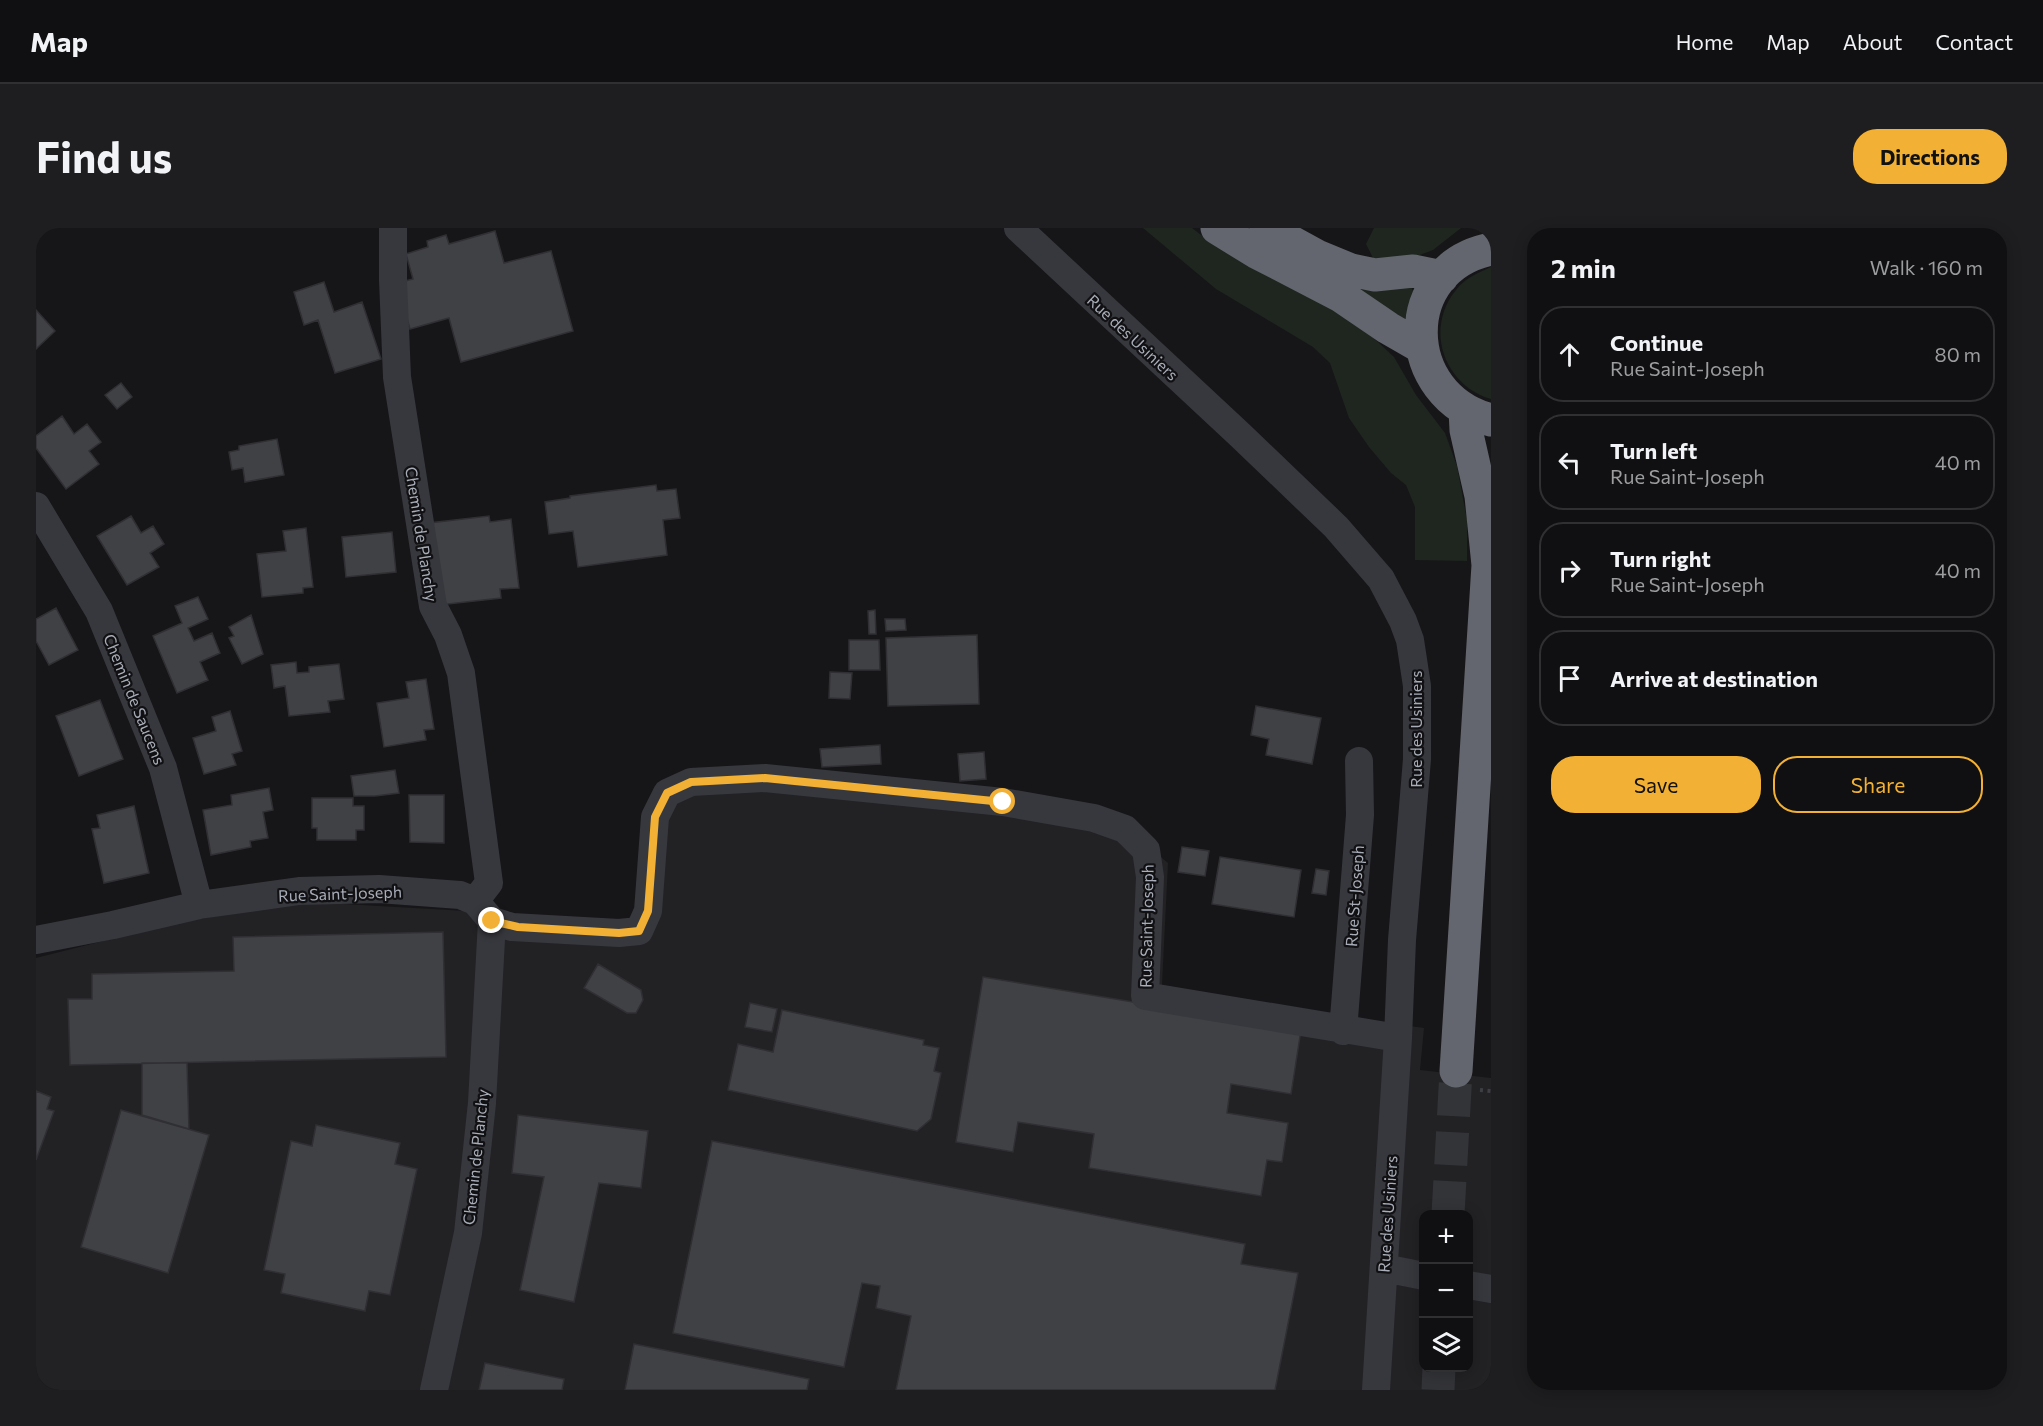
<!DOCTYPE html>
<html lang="en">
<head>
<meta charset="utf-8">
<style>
	body { margin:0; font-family:Commissioner,sans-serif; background:#1e1e20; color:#f1f3f6 }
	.controls { position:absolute; right:18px; bottom:18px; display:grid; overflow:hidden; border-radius:12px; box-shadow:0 3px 15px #0003 }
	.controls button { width:54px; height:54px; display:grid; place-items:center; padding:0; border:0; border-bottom:2px solid #303032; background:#101012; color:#f1f3f6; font:30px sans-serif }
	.stop { position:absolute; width:18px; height:18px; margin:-14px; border:4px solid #f2b134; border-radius:50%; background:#fff }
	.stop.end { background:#f2b134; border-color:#fff; box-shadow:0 2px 6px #0008 }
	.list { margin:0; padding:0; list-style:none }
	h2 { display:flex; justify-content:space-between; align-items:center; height:78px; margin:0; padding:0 24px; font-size:26px }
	h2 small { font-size:20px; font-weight:400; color:#9c9d9f }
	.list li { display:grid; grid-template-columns:39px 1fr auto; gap:18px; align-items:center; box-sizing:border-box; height:96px; margin:0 12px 12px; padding:0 12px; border:2px solid #303032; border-radius:24px }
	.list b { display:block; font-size:22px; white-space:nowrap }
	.list p { margin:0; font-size:20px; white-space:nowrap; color:#9c9d9f }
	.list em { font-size:20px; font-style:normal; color:#9c9d9f }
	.actions { display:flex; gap:12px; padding:18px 24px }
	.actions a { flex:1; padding:14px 0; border:2px solid #f2b134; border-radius:24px; text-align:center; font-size:21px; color:#f2b134 }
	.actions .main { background:#f2b134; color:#111 }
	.icon { flex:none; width:33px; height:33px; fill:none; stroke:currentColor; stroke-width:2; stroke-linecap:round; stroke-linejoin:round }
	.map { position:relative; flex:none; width:1455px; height:1162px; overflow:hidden; border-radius:24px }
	header { display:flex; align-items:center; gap:36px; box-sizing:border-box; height:84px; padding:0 30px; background:#101012; border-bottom:2px solid #303032 }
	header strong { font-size:28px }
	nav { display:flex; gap:33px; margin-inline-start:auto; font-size:21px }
	.intro { display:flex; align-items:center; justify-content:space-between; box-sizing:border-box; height:144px; padding:0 36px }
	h1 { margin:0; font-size:42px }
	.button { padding:15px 27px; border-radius:24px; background:#f2b134; color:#111; font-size:21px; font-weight:700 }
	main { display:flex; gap:36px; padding:0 36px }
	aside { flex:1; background:#101012; border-radius:24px; box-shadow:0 3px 15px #0003 }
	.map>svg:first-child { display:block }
</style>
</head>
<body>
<header>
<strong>Map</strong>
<nav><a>Home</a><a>Map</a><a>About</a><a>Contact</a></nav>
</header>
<div class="intro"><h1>Find us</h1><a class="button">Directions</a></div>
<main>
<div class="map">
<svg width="1455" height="1162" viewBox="0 0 1455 1162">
	<rect width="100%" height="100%" fill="#161618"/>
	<path fill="#222225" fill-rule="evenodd" d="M628,561L959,563L1120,625L1132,635L1126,757L1296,787L1388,800L1384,842L1455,850V1162H0V730L146,693L205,681L290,675L589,692L602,685ZM1388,986H1432V1140H1388Z"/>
	<path fill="#1e261f" d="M1107,0H1156L1169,10L1298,82L1329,102L1358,129L1380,167L1409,205L1421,238L1431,292V333L1379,332V279L1370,257L1355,245L1333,219L1313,190L1294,135L1277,119L1180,61Z
		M1338,0H1425L1397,22L1365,34L1338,32L1330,16Z
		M1455,39V171C1408,157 1388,101 1420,62C1429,50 1442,45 1455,39Z
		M1310,52L1375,59L1377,63L1369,91L1365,92Z"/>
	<path fill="#404145" stroke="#303034" stroke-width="1.5" d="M459,3L468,35L515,23L537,103L425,134L413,90L374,101L361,55L377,51L370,26L392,19L391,13L410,7L413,16Z
		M288,54L298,84L326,74L345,131L299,145L282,92L268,97L258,64Z
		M0,82L19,103L0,121Z
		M85,155L96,169L81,181L69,167Z
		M26,188L38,206L51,196L65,214L53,223L63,236L30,261L0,220V208Z
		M241,211L248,247L209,254L207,240L196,242L193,224L203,222V218Z
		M620,257L621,263L640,261L644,290L627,292L631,327L542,339L537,303L513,306L509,274L534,270V268Z
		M95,288L105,305L117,298L128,316L114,325L123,339L91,357L61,308Z
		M453,288L454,294L475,291L483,360L464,361L465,370L403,377L393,295Z
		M270,300L277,359L267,360V365L226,369L221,326L250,323L247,303Z
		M356,304L360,344L310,349L306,309Z
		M162,369L172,391L152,400L158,413L176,405L184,425L164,434L172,452L141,465L117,408L146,395L139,378Z
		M20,380L42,422L13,437L0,413V391Z
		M839,382L840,406H833L832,383Z
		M215,387L227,426L206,436L193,410L198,408L193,399Z
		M849,391H869L870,402L850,403Z
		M941,407L943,476L852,478L850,410Z
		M813,412H843L844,442H813Z
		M260,434L261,445L273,444V439L303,436L308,471L292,473L294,484L253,488L249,458L238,460L235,437Z
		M794,444L816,445L814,471L793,470Z
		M390,451L398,501L388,502L390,512L348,519L341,475L373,470L370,454Z
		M64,472L87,531L43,548L20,488Z
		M1220,478L1285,490L1276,536L1230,527L1233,511L1215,507Z
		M194,483L206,523L196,526L200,537L168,546L157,510L180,503L176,489Z
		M844,517L845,536L786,539L784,521Z
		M948,524L950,551L924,553L922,526Z
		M359,542L363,565L339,568H318L315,548Z
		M233,560L237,582L227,584L232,610L214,613L215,619L175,627L167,582L196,577L195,567Z
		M373,567H408V615L374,614Z
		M276,570H317V578H328V602H320V612H281V600H276Z
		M98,578L113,645L68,655L56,601L64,600L61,587Z
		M1146,619L1173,623L1169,648L1142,644Z
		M1184,629L1265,642L1258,689L1176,676Z
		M1280,641L1293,643L1290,667L1276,665Z
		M407,704L410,829L34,837L32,771H56V746L198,743L197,709Z
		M562,736L605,762L607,772L600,785H591L548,760Z
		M947,749L1265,802L1255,866L1195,856L1191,885L1252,895L1246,934L1231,932L1225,968L1053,940L1058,906L982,894L977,924L920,914Z
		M714,775L741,781L736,804L709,799Z
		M746,782L888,812L887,817L903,820L898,843L905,845L895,891L881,903L692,862L702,816L737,824Z
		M106,835H151L153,901L106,887Z
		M0,863L15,869L11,881L18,883L0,932Z
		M85,882L173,907L132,1045L45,1019Z
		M482,887L612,903L605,960L563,955L538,1074L484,1062L508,949L476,945Z
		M280,897L364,915L359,936L381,941L354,1067L333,1063L329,1083L245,1065L249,1046L228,1042L255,913L276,918Z
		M676,913L1209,1016L1205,1036L1262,1045L1239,1162H860L875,1088L840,1080L844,1058L826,1055L808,1139L637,1105Z
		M598,1116L773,1151L771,1162H589Z
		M449,1135L528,1151L526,1162H443Z"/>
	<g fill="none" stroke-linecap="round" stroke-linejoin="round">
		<path stroke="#333438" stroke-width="33" stroke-dasharray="33 16" stroke-linecap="butt" d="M1412,986L1420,843
			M1402,1162L1403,1140"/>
		<path stroke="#3d3f44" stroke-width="4" stroke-dasharray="3 4.5" stroke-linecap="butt" d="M1444,862L1455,863"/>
		<path stroke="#37383d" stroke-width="28" d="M357,0V52L361,149L397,378L412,407L425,445L453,655L439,673
			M982,0L1203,206L1300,299L1345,351L1367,393L1374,412L1381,458V531L1366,712L1362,810L1340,1162
			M0,278L63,383L127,540L163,677
			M0,712L77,697L163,677L263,663L343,661L424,667L439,673L456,693L476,699L583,705L603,703L612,683L619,589L631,565L655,554L729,550L967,574L1058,590L1089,601L1110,622L1114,649L1109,768L1362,810
			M1307,803L1324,587L1323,533
			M1348,1040L1388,1048
			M1432,1057L1455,1061
			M398,1162L432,1005L446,875L456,693"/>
		<path stroke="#63666e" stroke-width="33" d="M1181,0L1220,24L1305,68L1352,100L1385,119
			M1230,0L1281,28L1315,42L1339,47L1377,43L1406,49
			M1455,21C1361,40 1363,168 1455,192
			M1420,843L1452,337L1445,268L1430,202L1429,182"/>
	</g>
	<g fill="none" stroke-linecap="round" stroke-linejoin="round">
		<path stroke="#f2b134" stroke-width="8" d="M456,693L482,699L583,705L603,703L612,683L619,589L631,565L655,554L729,550L967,574"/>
	</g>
	<g text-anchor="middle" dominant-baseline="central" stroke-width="4.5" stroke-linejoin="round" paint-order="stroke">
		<g font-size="16" fill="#a8adb8" stroke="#111113">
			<text transform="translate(1097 109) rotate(43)">Rue des Usiniers</text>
			<text transform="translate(386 306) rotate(81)">Chemin de Planchy</text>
			<text transform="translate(99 471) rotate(68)">Chemin de Saucens</text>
			<text transform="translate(1379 501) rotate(-90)">Rue des Usiniers</text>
			<text transform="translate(304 665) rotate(-2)">Rue Saint-Joseph</text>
			<text transform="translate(1318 668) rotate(-86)">Rue St-Joseph</text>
			<text transform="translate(1110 698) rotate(-89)">Rue Saint-Joseph</text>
			<text transform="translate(439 929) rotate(-84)">Chemin de Planchy</text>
			<text transform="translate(1351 986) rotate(-86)">Rue des Usiniers</text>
		</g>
	</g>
</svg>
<div class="controls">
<button>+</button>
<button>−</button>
<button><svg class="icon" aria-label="layers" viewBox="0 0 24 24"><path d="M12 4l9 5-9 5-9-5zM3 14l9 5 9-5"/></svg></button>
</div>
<div class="stop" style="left:967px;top:574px"></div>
<div class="stop end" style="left:456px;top:693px"></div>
</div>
<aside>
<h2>2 min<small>Walk · 160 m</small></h2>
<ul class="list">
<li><svg class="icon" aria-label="ahead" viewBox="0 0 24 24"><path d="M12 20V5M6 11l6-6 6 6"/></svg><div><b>Continue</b><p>Rue Saint-Joseph</p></div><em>80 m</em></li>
<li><svg class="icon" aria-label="left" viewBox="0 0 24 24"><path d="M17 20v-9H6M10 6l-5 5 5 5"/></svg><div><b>Turn left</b><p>Rue Saint-Joseph</p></div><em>40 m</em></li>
<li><svg class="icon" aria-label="right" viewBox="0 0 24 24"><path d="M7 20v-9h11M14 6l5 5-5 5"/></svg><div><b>Turn right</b><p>Rue Saint-Joseph</p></div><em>40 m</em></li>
<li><svg class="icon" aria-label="arrive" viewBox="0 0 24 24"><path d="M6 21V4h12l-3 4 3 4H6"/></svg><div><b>Arrive at destination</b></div></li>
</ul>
<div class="actions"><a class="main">Save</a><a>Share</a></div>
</aside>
</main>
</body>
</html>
